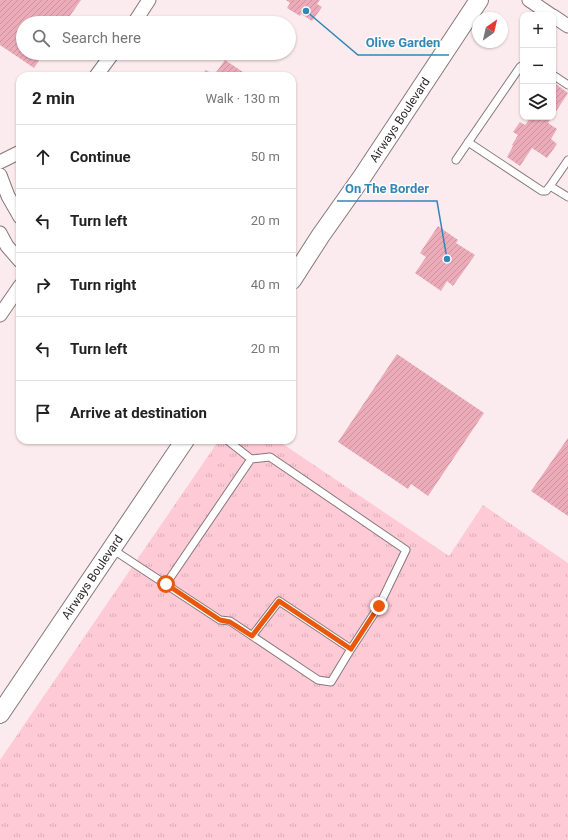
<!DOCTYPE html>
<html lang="en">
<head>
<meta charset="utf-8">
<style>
	body { margin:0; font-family:Roboto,sans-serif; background:#f6f6f6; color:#222 }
	.controls { position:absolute; right:12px; top:12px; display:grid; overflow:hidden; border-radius:8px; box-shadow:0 1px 3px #0004 }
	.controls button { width:36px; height:36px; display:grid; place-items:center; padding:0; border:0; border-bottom:1px solid #e0e0e0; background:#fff; color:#222; font:20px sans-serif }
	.compass { position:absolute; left:472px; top:12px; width:36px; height:36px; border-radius:50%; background:#fff; box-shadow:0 1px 3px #0004; rotate:34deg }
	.stop { position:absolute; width:12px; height:12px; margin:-9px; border:3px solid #ea580c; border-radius:50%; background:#fff }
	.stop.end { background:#ea580c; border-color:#fff; box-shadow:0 1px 4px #0008 }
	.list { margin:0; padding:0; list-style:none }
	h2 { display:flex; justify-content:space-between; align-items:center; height:52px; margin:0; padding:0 16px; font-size:17px }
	h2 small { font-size:13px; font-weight:400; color:#767676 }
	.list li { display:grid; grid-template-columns:26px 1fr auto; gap:12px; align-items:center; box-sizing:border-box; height:64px; padding:0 16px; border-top:1px solid #e0e0e0 }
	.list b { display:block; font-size:15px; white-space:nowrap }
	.list em { font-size:13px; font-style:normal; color:#767676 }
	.icon { flex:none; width:22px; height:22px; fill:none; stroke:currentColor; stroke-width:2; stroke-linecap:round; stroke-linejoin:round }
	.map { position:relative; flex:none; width:568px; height:840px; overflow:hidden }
	.search { position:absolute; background:#fff; box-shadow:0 1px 3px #0004; left:16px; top:16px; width:280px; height:44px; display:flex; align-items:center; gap:10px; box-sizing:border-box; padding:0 14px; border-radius:22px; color:#767676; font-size:15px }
	.panel { position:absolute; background:#fff; box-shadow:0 1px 3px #0004; left:16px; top:72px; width:280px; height:372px; border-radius:12px }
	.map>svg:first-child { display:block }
</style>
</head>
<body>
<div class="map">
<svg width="568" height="840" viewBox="0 0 568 840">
	<defs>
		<pattern id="grass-tufts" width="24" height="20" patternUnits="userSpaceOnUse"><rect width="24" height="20" fill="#fecad5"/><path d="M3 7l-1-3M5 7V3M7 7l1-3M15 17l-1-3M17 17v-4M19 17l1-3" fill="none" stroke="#daaeb7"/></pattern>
		<pattern id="building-hatch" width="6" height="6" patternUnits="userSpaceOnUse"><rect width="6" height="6" fill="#ecabb9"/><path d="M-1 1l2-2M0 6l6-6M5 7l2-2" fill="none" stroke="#cb939f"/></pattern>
	</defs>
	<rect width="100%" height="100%" fill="#fbebee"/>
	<path fill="url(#grass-tufts)" d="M219,440H277L449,556L483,505L568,563V840H0V760Z"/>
	<path fill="url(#building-hatch)" d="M0,0H81L65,23H23V53H44L34,68L0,45Z
		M286,0H320L317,4L322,7L312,21L301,14L300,16L287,8L290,3Z
		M225,60L249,76H201L206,70L214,75Z
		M556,84L568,93L553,116V88Z
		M531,117H552L548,123L557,129L551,139L557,144L547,158L532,148L520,166L507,157L513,146L512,145L518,135L513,132L520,122L525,125Z
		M438,226L458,240L456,243L475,255L453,286L447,281L441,291L415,273L426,257L420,253Z
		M397,354L484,413L428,496L411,484L408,489L338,442Z
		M568,438V516L531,491Z"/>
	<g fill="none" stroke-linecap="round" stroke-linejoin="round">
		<defs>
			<path id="service" d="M553,75L568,85
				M468,142L542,191H546L550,186
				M456,160L520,67L523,65
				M568,160L550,186L568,197
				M112,549L220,620L230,621L318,680L331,682L351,649L379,606L406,550L270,457L251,459L227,440
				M166,584L251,459
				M252,636L279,601L351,649"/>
			<path id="minor" d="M529,0L551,15
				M553,16L568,26
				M134,23L149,0
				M96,76L113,53
				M0,162L20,152
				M0,175L8,196L20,217
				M0,233L7,246L20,261
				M0,315L20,286"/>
			<g id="secondary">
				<path id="s1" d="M292,280L321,235L362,177L479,0"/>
				<path id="s2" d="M0,714L185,440"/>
			</g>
		</defs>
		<use href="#service" stroke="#86787b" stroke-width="9"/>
		<use href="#minor" stroke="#86787b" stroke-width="15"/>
		<use href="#secondary" stroke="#86787b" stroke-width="20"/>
		<use href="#service" stroke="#fff" stroke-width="7"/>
		<use href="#minor" stroke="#fff" stroke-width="13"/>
		<use href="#secondary" stroke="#fff" stroke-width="18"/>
	</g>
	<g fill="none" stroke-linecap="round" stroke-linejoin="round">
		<path stroke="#ea580c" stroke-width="5" d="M166,584L220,620L230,622L252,636L279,601L351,649L379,606"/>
	</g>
	<g text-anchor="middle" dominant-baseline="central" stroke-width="3" stroke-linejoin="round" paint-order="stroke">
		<g font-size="12" fill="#2d2728" stroke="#fff">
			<text stroke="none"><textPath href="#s1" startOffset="193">Airways Boulevard</textPath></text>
			<text stroke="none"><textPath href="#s2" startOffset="165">Airways Boulevard</textPath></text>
		</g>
	</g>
	<path fill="none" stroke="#3287b6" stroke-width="1.5" d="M306 11L358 55H449M447 259L437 201H337"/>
	<g fill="#3287b6" stroke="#fff" stroke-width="1.5">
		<circle cx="306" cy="11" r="4"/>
		<circle cx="447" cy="259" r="4"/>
	</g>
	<g font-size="13" text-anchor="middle" font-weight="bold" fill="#3287b6" stroke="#fff" stroke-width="3" stroke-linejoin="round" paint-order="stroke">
		<text x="403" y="47">Olive Garden</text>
		<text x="387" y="193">On The Border</text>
	</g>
</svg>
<div class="controls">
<button>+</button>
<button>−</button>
<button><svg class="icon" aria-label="layers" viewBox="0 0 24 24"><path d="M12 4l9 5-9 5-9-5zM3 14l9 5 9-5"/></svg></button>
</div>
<svg class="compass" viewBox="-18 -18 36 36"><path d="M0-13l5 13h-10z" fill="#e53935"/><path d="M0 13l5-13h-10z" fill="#767676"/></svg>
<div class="stop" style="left:166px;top:584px"></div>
<div class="stop end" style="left:379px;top:606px"></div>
<div class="search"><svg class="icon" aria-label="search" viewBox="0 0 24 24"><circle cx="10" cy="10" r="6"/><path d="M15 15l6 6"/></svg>Search here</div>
<section class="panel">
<h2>2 min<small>Walk · 130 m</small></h2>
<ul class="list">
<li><svg class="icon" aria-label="ahead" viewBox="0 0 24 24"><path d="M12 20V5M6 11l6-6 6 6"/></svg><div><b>Continue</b></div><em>50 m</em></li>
<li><svg class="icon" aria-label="left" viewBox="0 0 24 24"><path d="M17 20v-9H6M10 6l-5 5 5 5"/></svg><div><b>Turn left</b></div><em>20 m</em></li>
<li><svg class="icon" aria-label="right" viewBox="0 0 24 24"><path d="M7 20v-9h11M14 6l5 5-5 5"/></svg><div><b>Turn right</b></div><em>40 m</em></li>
<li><svg class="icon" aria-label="left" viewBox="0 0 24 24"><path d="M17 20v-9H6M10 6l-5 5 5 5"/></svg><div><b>Turn left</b></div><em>20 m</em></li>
<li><svg class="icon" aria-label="arrive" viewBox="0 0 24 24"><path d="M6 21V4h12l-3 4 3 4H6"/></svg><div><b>Arrive at destination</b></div></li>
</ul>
</section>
</div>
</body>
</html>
